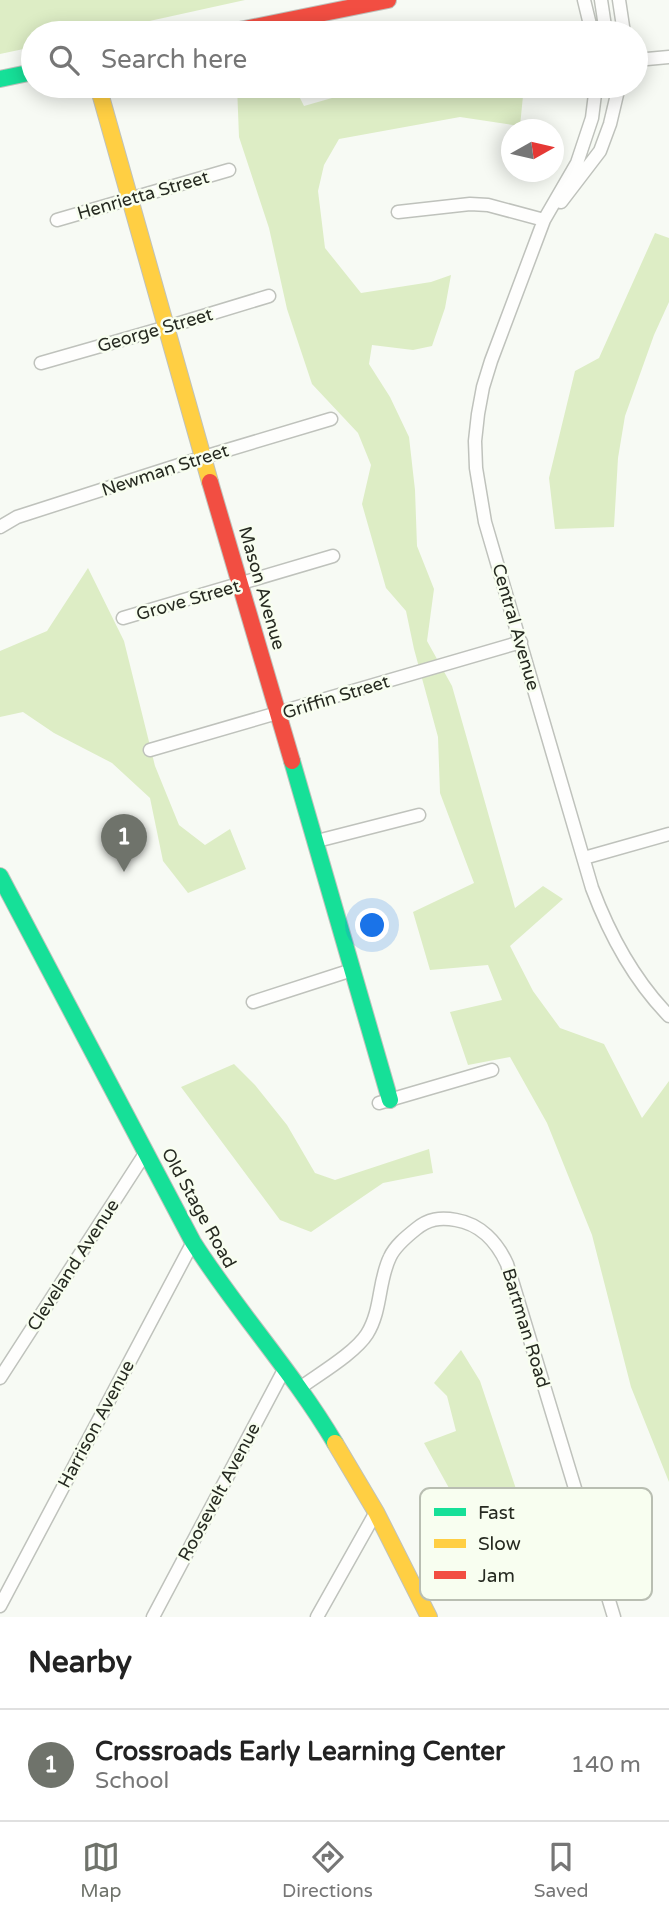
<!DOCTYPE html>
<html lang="en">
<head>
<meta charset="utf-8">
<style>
	body { margin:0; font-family:"Varela Round",sans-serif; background:#f6f6f6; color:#222 }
	.compass { position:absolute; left:501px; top:119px; width:63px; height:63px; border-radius:50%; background:#fff; box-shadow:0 4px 18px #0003; rotate:82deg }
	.you { position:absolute; left:373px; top:926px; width:24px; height:24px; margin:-18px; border:5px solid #fff; border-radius:50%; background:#1a73e8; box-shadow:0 0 0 10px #1a73e833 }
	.badge { display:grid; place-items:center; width:46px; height:46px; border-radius:50%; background:#6f736b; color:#fff; font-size:23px; font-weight:700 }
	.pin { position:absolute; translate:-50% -58px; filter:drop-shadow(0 2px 4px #0008) }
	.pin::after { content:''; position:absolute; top:37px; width:24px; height:21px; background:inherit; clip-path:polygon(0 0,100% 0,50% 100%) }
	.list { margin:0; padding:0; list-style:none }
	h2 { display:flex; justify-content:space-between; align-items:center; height:91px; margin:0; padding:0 28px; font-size:30px }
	h2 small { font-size:23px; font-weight:400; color:#767676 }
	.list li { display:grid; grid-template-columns:46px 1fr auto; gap:21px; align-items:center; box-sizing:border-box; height:112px; padding:0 28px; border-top:2px solid #e0e0e0 }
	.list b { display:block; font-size:26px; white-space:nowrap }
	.list p { margin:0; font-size:23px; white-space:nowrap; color:#767676 }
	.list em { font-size:23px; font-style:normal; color:#767676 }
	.icon { flex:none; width:38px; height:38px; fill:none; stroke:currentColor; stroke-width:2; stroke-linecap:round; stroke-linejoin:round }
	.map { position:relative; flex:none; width:669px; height:1617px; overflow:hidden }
	.search { position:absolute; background:#fff; box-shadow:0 4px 18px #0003; left:21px; right:21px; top:21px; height:77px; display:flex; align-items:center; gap:18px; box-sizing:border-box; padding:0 24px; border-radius:38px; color:#767676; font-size:26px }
	.sheet { height:203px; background:#fff }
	nav { display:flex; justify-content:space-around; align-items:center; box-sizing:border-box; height:98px; border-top:2px solid #e0e0e0; background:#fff; font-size:19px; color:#767676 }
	nav a { display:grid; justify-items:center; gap:4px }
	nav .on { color:#6f736b }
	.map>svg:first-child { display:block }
</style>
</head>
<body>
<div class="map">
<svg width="669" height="1617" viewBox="0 0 669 1617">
	<rect width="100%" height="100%" fill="#f7faf4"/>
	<path fill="#ddedc5" d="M0,0H245L95,33H33V47L0,54Z
		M237,86H294L304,106L374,86H524L520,126L460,117L339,139L324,165L318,191L325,248L361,293L431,282L451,275L445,308L432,346L413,350L372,345L369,364L390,397L409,437L415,490L417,546L434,589L427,641L452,686L515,908L543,886L563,899L510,946L533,991L560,1028L604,1044L642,1118L669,1081V1482L631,1387L592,1235L547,1123L510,1057L468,1065L450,1012L502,1000L488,965L430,970L413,912L474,883L440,793L438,737L414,649L406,611L386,588L362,504L371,465L358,433L312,384L287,309L269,228L239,137Z
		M655,233L669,238V302L654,335L625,416L618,458L614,527L555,529L549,478L575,371L599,358Z
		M88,568L124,641L155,766L179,825L205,845L230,829L246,869L188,893L163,861L150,798L112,763L54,733L23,712L0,717V651L47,631Z
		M234,1064L255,1085L287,1125L315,1173L335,1180L429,1149L433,1173L383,1183L311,1232L280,1220L181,1087Z
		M461,1350L480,1381L516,1489L526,1556L490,1562L424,1443L456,1431L447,1396L434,1383Z"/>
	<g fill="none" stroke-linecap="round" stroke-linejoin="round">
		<defs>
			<path id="street" d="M584,0L592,33
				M601,0L606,33
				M619,0L624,33
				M636,60L669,57
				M596,86L592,118L577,163L544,220L491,361L483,387L478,414L475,441L476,468L485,522L592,888C610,936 633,979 669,1016
				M561,202L600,151L610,124L619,86
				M398,212L470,204L488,205L544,220
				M57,220L229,170
				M41,363L167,327L269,296
				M0,527L17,517L204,457L331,419
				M123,618L333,556
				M150,750L521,642
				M317,841L419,815
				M584,858L669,834
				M253,1002L352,970
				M379,1103L492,1070
				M0,1378L146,1152
				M300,1388C319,1374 355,1353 367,1334C382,1310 378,1281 390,1257C395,1246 406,1237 416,1229C428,1219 440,1217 456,1220C480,1224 497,1242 507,1264L614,1617
				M0,1606L193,1242
				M153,1617L285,1368
				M317,1617L376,1512"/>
			<path id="fast" d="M0,79L33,72
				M292,761L390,1100
				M0,876L193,1242C237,1311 293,1372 335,1443"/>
			<path id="slow" d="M98,86L210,482
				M335,1443L376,1512L429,1617"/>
			<path id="jam" d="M225,33L388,0
				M210,482L292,761"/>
		</defs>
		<use href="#street" stroke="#bfc2bc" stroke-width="15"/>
		<use href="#fast" stroke="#bfc2bc" stroke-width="18"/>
		<use href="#slow" stroke="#bfc2bc" stroke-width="18"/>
		<use href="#jam" stroke="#bfc2bc" stroke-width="18"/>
		<use href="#street" stroke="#fefefd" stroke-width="12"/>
		<use href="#fast" stroke="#16e098" stroke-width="16"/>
		<use href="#slow" stroke="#ffcf43" stroke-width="16"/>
		<use href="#jam" stroke="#f24e42" stroke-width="16"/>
	</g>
	<g text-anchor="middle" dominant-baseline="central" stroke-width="5" stroke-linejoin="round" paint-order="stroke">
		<g font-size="18" fill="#262a21" stroke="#f8fef0">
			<text transform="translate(143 195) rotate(-16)">Henrietta Street</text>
			<text transform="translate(155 330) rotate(-16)">George Street</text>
			<text transform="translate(165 470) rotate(-18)">Newman Street</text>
			<text transform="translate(262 588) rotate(74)">Mason Avenue</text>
			<text transform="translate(188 600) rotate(-16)">Grove Street</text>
			<text transform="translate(516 627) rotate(74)">Central Avenue</text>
			<text transform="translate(336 697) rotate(-17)">Griffin Street</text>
			<text transform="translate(199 1208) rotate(61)">Old Stage Road</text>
			<text transform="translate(73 1265) rotate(-57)">Cleveland Avenue</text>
			<text transform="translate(526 1328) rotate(73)">Bartman Road</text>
			<text transform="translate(96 1424) rotate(-62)">Harrison Avenue</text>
			<text transform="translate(219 1492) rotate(-62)">Roosevelt Avenue</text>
		</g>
	</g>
	<rect x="420" y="1488" width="232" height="112" rx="10" fill="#f8fef0" stroke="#b9beb2" stroke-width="2"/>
	<rect x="434" y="1508" width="32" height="8" fill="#16e098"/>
	<rect x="434" y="1539" width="32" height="9" fill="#ffcf43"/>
	<rect x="434" y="1571" width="32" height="8" fill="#f24e42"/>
	<g font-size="19" fill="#262a21">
		<text x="478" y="1519">Fast</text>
		<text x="478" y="1550">Slow</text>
		<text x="478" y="1582">Jam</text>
	</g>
</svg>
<svg class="compass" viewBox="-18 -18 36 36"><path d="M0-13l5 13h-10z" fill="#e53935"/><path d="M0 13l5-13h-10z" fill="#767676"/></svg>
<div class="you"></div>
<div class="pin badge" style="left:124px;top:872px">1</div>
<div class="search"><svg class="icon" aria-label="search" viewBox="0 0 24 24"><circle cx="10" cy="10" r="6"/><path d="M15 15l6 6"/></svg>Search here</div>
</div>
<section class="sheet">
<h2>Nearby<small></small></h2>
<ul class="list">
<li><span class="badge">1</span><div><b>Crossroads Early Learning Center</b><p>School</p></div><em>140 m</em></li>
</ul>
</section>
<nav>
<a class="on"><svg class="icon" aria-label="map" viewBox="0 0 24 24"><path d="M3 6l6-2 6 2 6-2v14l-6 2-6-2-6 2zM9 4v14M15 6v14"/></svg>Map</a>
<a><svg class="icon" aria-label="directions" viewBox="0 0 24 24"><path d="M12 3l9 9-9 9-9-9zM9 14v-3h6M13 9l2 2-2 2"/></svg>Directions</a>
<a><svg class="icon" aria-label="saved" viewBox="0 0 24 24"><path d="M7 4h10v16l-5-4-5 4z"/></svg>Saved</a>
</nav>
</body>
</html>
